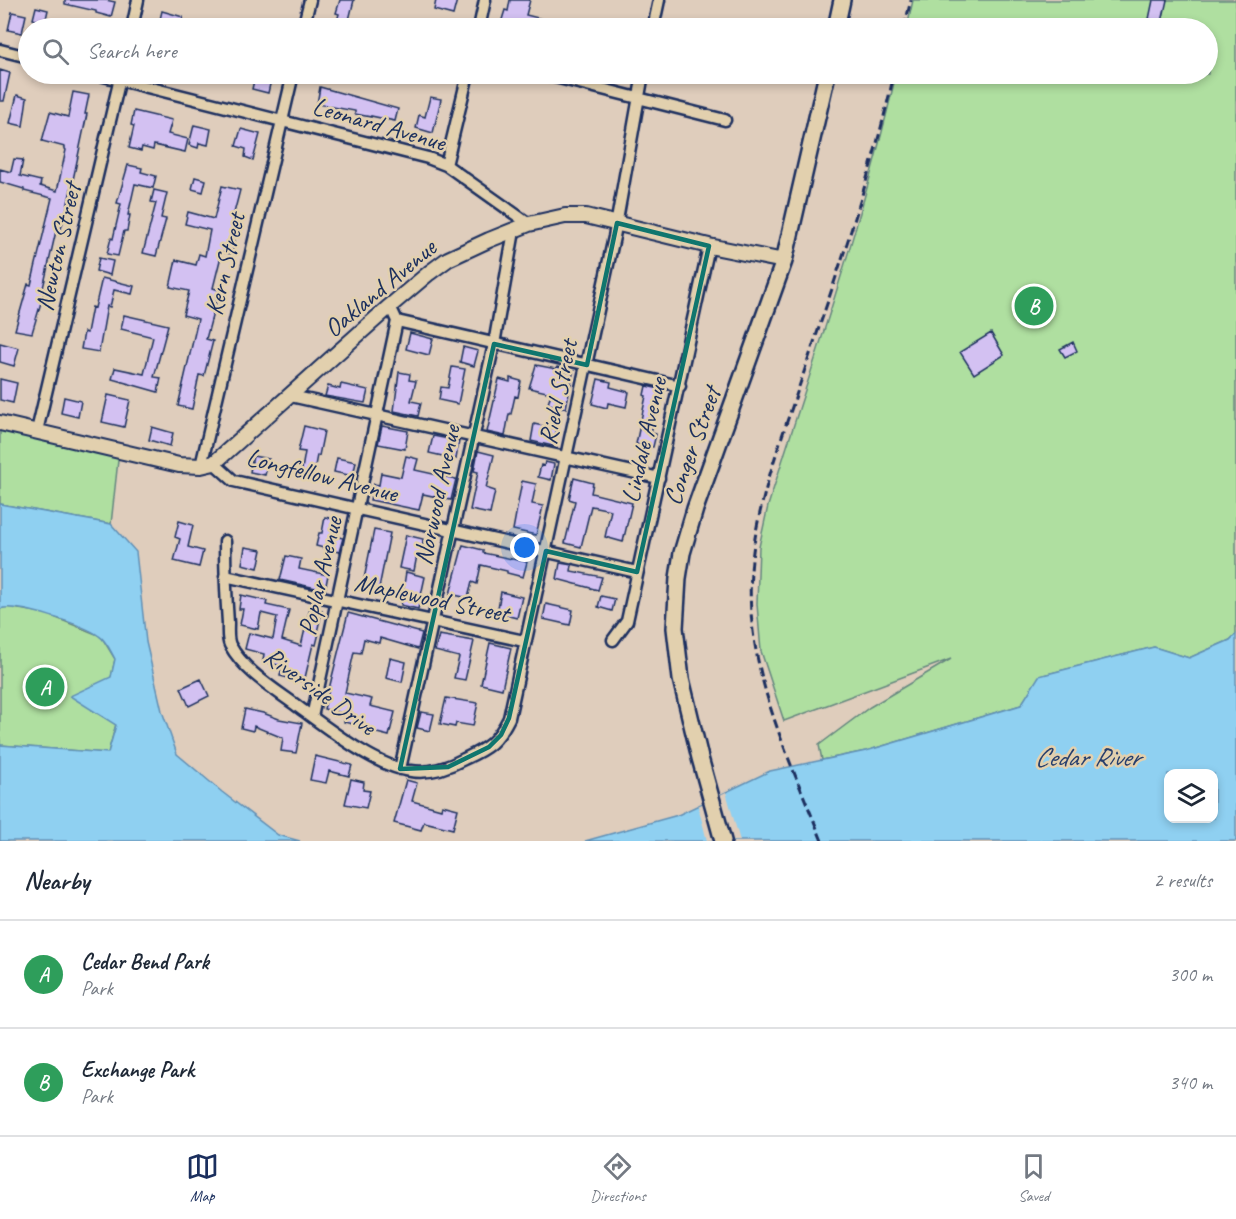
<!DOCTYPE html>
<html lang="en">
<head>
<meta charset="utf-8">
<style>
	body { margin:0; font-family:Caveat,sans-serif; background:#f6f6f7; color:#1f2937 }
	.controls { position:absolute; right:18px; bottom:18px; display:grid; overflow:hidden; border-radius:12px; box-shadow:0 3px 9px #0003 }
	.controls button { width:54px; height:54px; display:grid; place-items:center; padding:0; border:0; border-bottom:2px solid #e0e1e3; background:#fff; color:#1f2937; font:30px sans-serif }
	.you { position:absolute; left:525px; top:548px; width:21px; height:21px; margin:-15px; border:4px solid #fff; border-radius:50%; background:#1a73e8; box-shadow:0 0 0 9px #1a73e833 }
	.badge { display:grid; place-items:center; width:39px; height:39px; border-radius:50%; background:#1b2f5e; color:#fff; font-size:20px; font-weight:700 }
	.pin { position:absolute; translate:-50% -50%; border:3px solid #fff; box-shadow:0 2px 6px #0006 }
	.list { margin:0; padding:0; list-style:none }
	h2 { display:flex; justify-content:space-between; align-items:center; height:78px; margin:0; padding:0 24px; font-size:26px }
	h2 small { font-size:20px; font-weight:400; color:#747a83 }
	.list li { display:grid; grid-template-columns:39px 1fr auto; gap:18px; align-items:center; box-sizing:border-box; height:108px; padding:0 24px; border-top:2px solid #e0e1e3 }
	.list b { display:block; font-size:22px; white-space:nowrap }
	.list p { margin:0; font-size:20px; white-space:nowrap; color:#747a83 }
	.list em { font-size:20px; font-style:normal; color:#747a83 }
	.icon { flex:none; width:33px; height:33px; fill:none; stroke:currentColor; stroke-width:2; stroke-linecap:round; stroke-linejoin:round }
	.map { position:relative; flex:none; width:1236px; height:841px; overflow:hidden }
	.search { position:absolute; background:#fff; box-shadow:0 3px 9px #0003; left:18px; right:18px; top:18px; height:66px; display:flex; align-items:center; gap:15px; box-sizing:border-box; padding:0 21px; border-radius:33px; color:#747a83; font-size:22px }
	.sheet { height:294px; background:#fff }
	nav { display:flex; justify-content:space-around; align-items:center; box-sizing:border-box; height:84px; border-top:2px solid #e0e1e3; background:#fff; font-size:16px; color:#747a83 }
	nav a { display:grid; justify-items:center; gap:3px }
	nav .on { color:#1b2f5e }
	.map>svg:first-child { display:block }
</style>
</head>
<body>
<div class="map">
<svg width="1236" height="841" viewBox="0 0 1236 841">
	<rect width="100%" height="100%" fill="#dfcdbc"/>
	<filter id="ink" filterUnits="userSpaceOnUse"><feTurbulence type="fractalNoise" baseFrequency=".0167" numOctaves="2"/><feDisplacementMap in="SourceGraphic" scale="12" xChannelSelector="R" yChannelSelector="G"/><feConvolveMatrix kernelMatrix="1 2 1 2 8 2 1 2 1" color-interpolation-filters="sRGB"/></filter>
	<g filter="url(#ink)">
		<path fill="#afdfa0" stroke="#65877f" stroke-width="1.5" d="M913,0H1236V634L1230,640L1189,658L1154,647L1040,676L1021,705L866,751L822,760L819,745L870,707L951,659L784,721L761,651L757,604L759,547L768,506C813,363 863,220 896,74H1208V28H907Z
			M0,424L119,451L111,524L0,504Z
			M6,607L44,613L101,636L115,659L111,678L92,710L116,724L108,753L0,745V609Z"/>
		<path fill="#8fd0f1" stroke="#6190b6" stroke-width="1.5" fill-rule="evenodd" d="M0,504L111,524L136,552L146,642L162,711L177,754L222,792L278,835L300,841H0V745L108,753L116,725L70,696L111,677L115,659C111,652 106,640 99,636C85,625 16,603 0,609Z
			M1236,634V841H585L678,815L770,771L866,751L1021,705L1039,676L1154,647L1189,658L1230,640ZM1168,774H1214V818H1168Z"/>
		<path fill="#dfcdbc" d="M726,792L740,841H707L698,806Z"/>
		<path fill="#d3c1f2" stroke="#1b2f5e" stroke-width="1.5" d="M65,0H106L115,2L111,17L96,13V11L65,4Z
			M340,0H354L347,28H335L339,14L336,13Z
			M436,0H457L453,15L434,10Z
			M510,0H530L526,15L566,25V28H537L522,25L521,28H505L506,24L501,23L505,10L508,11Z
			M1153,0H1167L1162,22L1149,19Z
			M36,7L48,10L45,23L33,19Z
			M162,11L183,17L180,28H158Z
			M12,12L26,15L22,33L8,30Z
			M0,70L10,73L4,101H0Z
			M255,76L271,80L268,93L252,89Z
			M320,87L398,109L395,121L371,116V117L355,114V111L317,104Z
			M73,92L89,95L85,114H87L67,208L60,232L56,231L43,288L45,289L32,333L15,330L28,284L31,285L52,198L24,191V189L0,182V169L11,172L14,159L23,160L20,176L41,181L40,186L57,191L66,150L65,149V147L42,141L50,112L68,117Z
			M17,95L27,98L23,126L10,123Z
			M430,97L441,99L433,133L416,128L419,115L425,117Z
			M134,111L172,120L168,134L188,139L185,152L154,145L153,150L142,147L141,151L129,148L134,126L131,125Z
			M194,125L211,129L208,145L199,143L198,148L189,145Z
			M241,129L260,134L253,160L245,157L246,149L236,146Z
			M128,165L142,168L141,172L156,176L153,188L135,184L128,215H130L127,231H124L118,256L107,254L111,238L113,239L121,204L117,203Z
			M195,177L206,180L203,192L192,189Z
			M222,186L240,190L233,217L237,218L232,240L234,241L232,254L222,252L213,288L219,290L206,339L213,341L204,376L199,375L192,409L178,406L198,319L183,315L189,291L170,287L176,260L196,265L199,254L205,256L210,230L185,224L188,212L214,219Z
			M154,190L167,193L161,218L166,219L156,256L143,253L156,203L151,202Z
			M99,258L113,261L110,275L96,271Z
			M102,278L134,286L132,294L114,290L110,307L107,306L99,352L81,349L84,332L87,333L92,307L95,308Z
			M124,315L168,325L154,377L161,378L158,392L112,379L115,368L144,374L153,337L121,329Z
			M410,333L433,339L429,355L406,349Z
			M991,333L1004,355L974,374L960,352Z
			M1073,342L1077,351L1065,357L1060,349Z
			M0,343L19,348L14,366L0,362Z
			M463,347L478,351L474,366L460,362Z
			M536,365L556,369L557,367L566,369V372L573,373L566,408L548,404L551,393L529,388Z
			M452,367L465,369L458,404L439,400L441,387L448,388Z
			M399,372L410,374L409,380L416,381L411,401L421,403L418,416L394,411Z
			M510,378L521,381L518,397L515,396L511,414H509L505,436L487,432L499,379L510,382Z
			M0,379L17,383L13,403L0,400Z
			M598,379L611,382L610,387L629,392L626,407L608,403L607,408L592,404Z
			M341,384L368,390L365,403L325,396L328,386L340,389Z
			M646,386L660,389L651,433L656,434L653,447L636,444L646,396L644,395Z
			M108,395L130,400L124,427L102,422Z
			M64,397L81,401L78,417L61,413Z
			M534,424L557,429L553,446L531,441Z
			M304,426L324,431L319,456L317,455L313,477L301,475L305,452L298,451Z
			M382,426L408,431L405,449L378,444Z
			M152,427L173,433L170,446L149,440Z
			M433,436L459,441L456,459L429,453Z
			M478,451L494,455L486,488L495,491L490,514L470,510L478,472L474,471Z
			M253,456L269,459L265,475L250,472Z
			M406,456L418,459L415,470L456,479L451,500L423,494L419,510L370,500L374,484L379,485L381,473L401,477Z
			M337,458L356,462L353,476L334,472Z
			M545,462L554,464L551,480L538,477L541,465L544,466Z
			M574,478L593,483L591,493L632,503L623,542L605,537L611,510L591,506L581,547L565,543L575,501L569,499Z
			M522,481L536,484L532,504L543,506L536,535L513,530Z
			M325,517L338,520L334,536L343,538L339,552L316,546L319,533H322Z
			M179,521L193,525L188,547L203,551L199,567L174,561L180,539L175,537Z
			M374,530L390,533L378,593L362,589Z
			M406,535L423,539L422,556L417,555L414,571L399,568Z
			M463,545L483,550V553L527,562L523,577L507,573V571L481,565L477,584L472,582L468,598L450,594Z
			M245,547L262,550L258,568L242,564Z
			M286,556L301,559L299,569L328,575L325,590L280,580Z
			M560,563L572,565L571,571L602,577L598,590L557,579Z
			M406,572L425,577L418,609L401,605Z
			M501,592L522,597L517,618L497,613Z
			M241,595L267,601L266,605L289,610L282,640L301,646L310,608L322,611L317,632L319,633L316,645L313,644L304,682L280,676L282,666L263,661L264,654L245,649L249,633L273,639L277,617L261,613L258,629L240,625L243,609H239Z
			M601,596L615,599L612,611L598,607Z
			M546,604L573,610L570,625L543,619Z
			M348,613L422,633L418,649L380,638L379,643L364,639L361,653L354,652L345,693L372,699L370,706L395,712L389,736L369,731L370,728L344,722L346,714L324,709Z
			M439,635L474,641L465,680L454,678L459,657L435,651Z
			M490,643L511,648L502,689L481,684Z
			M390,658L406,662L402,682L386,678Z
			M201,679L209,696L189,706L181,688Z
			M446,698L478,703L473,726L456,723L455,727L440,724Z
			M245,709L263,713L279,719L302,723L296,753L281,751L283,738L254,726L253,731L241,728Z
			M421,712L434,714L430,731L417,728Z
			M315,756L352,765L349,776L329,771L326,783L310,780Z
			M351,779L364,782L363,790L370,791L366,808L345,804Z
			M406,780L417,783L412,801L441,809L442,805L458,809L453,829L424,822L421,830L394,823Z"/>
		<g fill="none" stroke-linecap="round" stroke-linejoin="round">
			<defs>
				<path id="minor" d="M132,28L138,0
					M303,28L310,0
					M479,28L485,0
					M653,28L659,0
					M0,50L28,57
					M96,74L428,158L446,165L529,224
					M543,74L725,120
					M446,165L468,74
					M397,321L680,386
					M291,396L659,478
					M37,431L121,74
					M214,463L234,481L637,572
					M201,466L293,74
					M225,541C225,568 226,595 228,623C228,630 227,639 230,645C244,671 274,689 297,706C326,727 376,767 411,771C429,774 449,767 464,759C488,748 497,742 509,718L614,237L643,74
					M225,576L524,641
					M613,640L627,621L709,246
					M312,717L397,321L390,306
					M400,769L494,344L514,231"/>
				<path id="tertiary" d="M0,423L179,465L201,466L214,463L390,306L429,273L448,259L489,240L529,224L565,216H586L709,246L784,261"/>
				<path id="secondary" d="M836,28L842,0
					M723,841L700,758L681,679L675,628L678,578L682,553L695,509L784,261L827,74"/>
			</defs>
			<use href="#minor" stroke="#1b2f5e" stroke-width="15"/>
			<use href="#tertiary" stroke="#1b2f5e" stroke-width="18"/>
			<use href="#secondary" stroke="#1b2f5e" stroke-width="20"/>
			<use href="#minor" stroke="#e2d0ae" stroke-width="10"/>
			<use href="#tertiary" stroke="#e2d0ae" stroke-width="14"/>
			<use href="#secondary" stroke="#e2d0ae" stroke-width="15"/>
			<path stroke="#1b2f5e" stroke-width="3" stroke-dasharray="9 4.5" stroke-linecap="butt" d="M904,28L911,0
				M822,841C792,766 757,693 751,612C745,528 779,447 805,369C838,271 872,174 894,74"/>
		</g>
	</g>
	<path fill="none" stroke="#0f766e" stroke-width="4.5" stroke-linejoin="round" d="M617,223L709,246L637,572L546,551L509,718L501,735L489,747L448,767L400,769L494,344L587,365Z"/>
	<g text-anchor="middle" dominant-baseline="central" stroke-width="5" stroke-linejoin="round" paint-order="stroke">
		<g font-size="26" fill="#1b2f5e" stroke="#e2d0ae">
			<text transform="translate(379 124) rotate(16)">Leonard Avenue</text>
			<text transform="translate(58 247) rotate(-77)">Newton Street</text>
			<text transform="translate(225 264) rotate(-77)">Kern Street</text>
			<text transform="translate(380 288) rotate(-40)">Oakland Avenue</text>
			<text transform="translate(558 392) rotate(-78)">Riehl Street</text>
			<text transform="translate(644 440) rotate(-77)">Lindale Avenue</text>
			<text transform="translate(692 446) rotate(-70)">Conger Street</text>
			<text transform="translate(322 475) rotate(14)">Longfellow Avenue</text>
			<text transform="translate(437 495) rotate(-78)">Norwood Avenue</text>
			<text transform="translate(320 576) rotate(-77)">Poplar Avenue</text>
			<text transform="translate(432 598) rotate(12)">Maplewood Street</text>
			<text transform="translate(320 691) rotate(36)">Riverside Drive</text>
		</g>
		<g font-size="27" font-style="italic" fill="#273f6d" stroke="#e2d0ae">
			<text x="1087" y="757">Cedar River</text>
		</g>
	</g>
</svg>
<div class="controls">
<button><svg class="icon" aria-label="layers" viewBox="0 0 24 24"><path d="M12 4l9 5-9 5-9-5zM3 14l9 5 9-5"/></svg></button>
</div>
<div class="you"></div>
<div class="pin badge" style="left:45px;top:687px;background:#2e9e5b">A</div>
<div class="pin badge" style="left:1034px;top:306px;background:#2e9e5b">B</div>
<div class="search"><svg class="icon" aria-label="search" viewBox="0 0 24 24"><circle cx="10" cy="10" r="6"/><path d="M15 15l6 6"/></svg>Search here</div>
</div>
<section class="sheet">
<h2>Nearby<small>2 results</small></h2>
<ul class="list">
<li><span class="badge" style="background:#2e9e5b">A</span><div><b>Cedar Bend Park</b><p>Park</p></div><em>300 m</em></li>
<li><span class="badge" style="background:#2e9e5b">B</span><div><b>Exchange Park</b><p>Park</p></div><em>340 m</em></li>
</ul>
</section>
<nav>
<a class="on"><svg class="icon" aria-label="map" viewBox="0 0 24 24"><path d="M3 6l6-2 6 2 6-2v14l-6 2-6-2-6 2zM9 4v14M15 6v14"/></svg>Map</a>
<a><svg class="icon" aria-label="directions" viewBox="0 0 24 24"><path d="M12 3l9 9-9 9-9-9zM9 14v-3h6M13 9l2 2-2 2"/></svg>Directions</a>
<a><svg class="icon" aria-label="saved" viewBox="0 0 24 24"><path d="M7 4h10v16l-5-4-5 4z"/></svg>Saved</a>
</nav>
</body>
</html>
